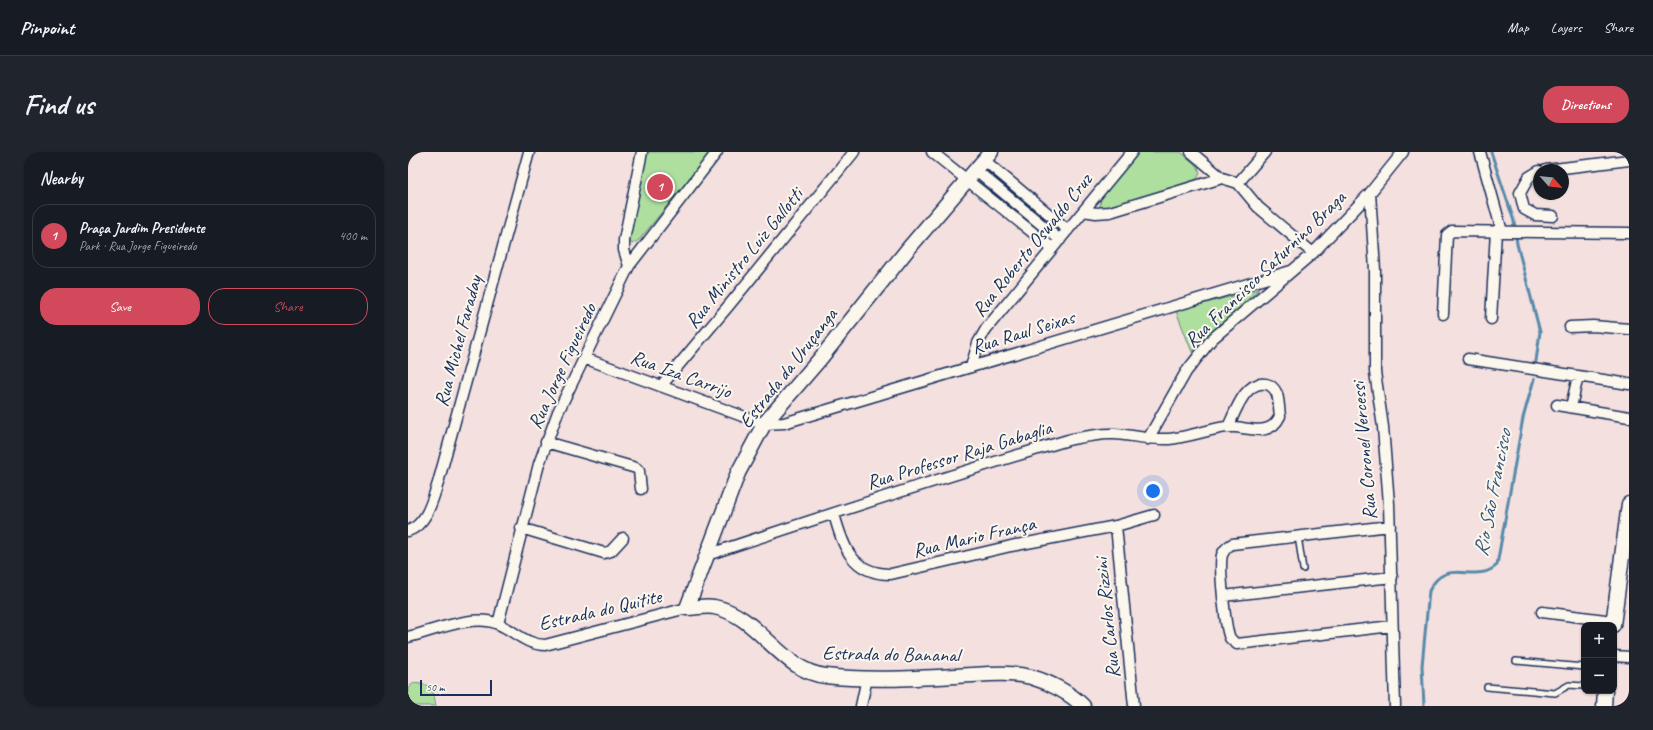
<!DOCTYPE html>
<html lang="en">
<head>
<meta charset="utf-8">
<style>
	body { margin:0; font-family:Caveat,sans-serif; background:#20242c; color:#f1f3f6 }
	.controls { position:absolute; right:12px; bottom:12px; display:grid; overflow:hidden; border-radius:8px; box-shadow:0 1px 3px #0004 }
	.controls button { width:36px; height:36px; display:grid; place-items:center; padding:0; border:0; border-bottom:1px solid #363941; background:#171b24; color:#f1f3f6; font:20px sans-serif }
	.compass { position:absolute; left:1125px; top:12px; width:36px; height:36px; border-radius:50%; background:#171b24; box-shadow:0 1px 3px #0004; rotate:117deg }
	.scale { position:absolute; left:12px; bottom:10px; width:72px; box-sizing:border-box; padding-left:4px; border:2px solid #1b2f5e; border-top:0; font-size:11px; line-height:14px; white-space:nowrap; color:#1b2f5e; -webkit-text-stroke:3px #fbf7ec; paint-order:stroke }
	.you { position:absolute; left:745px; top:339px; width:14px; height:14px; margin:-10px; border:3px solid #fff; border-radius:50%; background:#1a73e8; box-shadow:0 0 0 6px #1a73e833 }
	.badge { display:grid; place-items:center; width:26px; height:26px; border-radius:50%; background:#d1495b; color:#fff; font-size:13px; font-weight:700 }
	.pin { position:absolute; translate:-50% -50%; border:2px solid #fff; box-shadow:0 1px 4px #0006 }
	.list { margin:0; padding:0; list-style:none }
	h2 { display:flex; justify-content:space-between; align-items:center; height:52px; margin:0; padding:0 16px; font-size:17px }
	h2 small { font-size:13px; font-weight:400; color:#9ea1a6 }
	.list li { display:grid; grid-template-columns:26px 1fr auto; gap:12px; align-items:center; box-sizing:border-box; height:64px; margin:0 8px 8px; padding:0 8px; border:1px solid #363941; border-radius:16px }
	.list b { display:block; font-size:15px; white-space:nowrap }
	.list p { margin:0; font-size:13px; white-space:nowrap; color:#9ea1a6 }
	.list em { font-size:13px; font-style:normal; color:#9ea1a6 }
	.actions { display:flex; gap:8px; padding:12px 16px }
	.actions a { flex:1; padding:9px 0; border:1px solid #d1495b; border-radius:16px; text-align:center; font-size:14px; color:#d1495b }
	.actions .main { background:#d1495b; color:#fff }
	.map { position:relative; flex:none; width:1221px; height:554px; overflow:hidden; border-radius:16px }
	header { display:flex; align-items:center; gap:24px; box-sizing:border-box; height:56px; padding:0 20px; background:#171b24; border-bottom:1px solid #363941 }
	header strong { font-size:19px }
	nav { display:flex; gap:22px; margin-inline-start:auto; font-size:14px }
	.intro { display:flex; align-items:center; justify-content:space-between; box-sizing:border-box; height:96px; padding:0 24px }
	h1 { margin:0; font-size:28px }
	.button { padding:10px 18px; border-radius:16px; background:#d1495b; color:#fff; font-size:14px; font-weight:700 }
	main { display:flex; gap:24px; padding:0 24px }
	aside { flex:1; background:#171b24; border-radius:16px; box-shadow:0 1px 3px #0004 }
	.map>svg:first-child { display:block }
</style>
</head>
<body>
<header>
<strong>Pinpoint</strong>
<nav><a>Map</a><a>Layers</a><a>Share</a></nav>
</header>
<div class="intro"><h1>Find us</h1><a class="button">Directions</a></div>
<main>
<aside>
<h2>Nearby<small></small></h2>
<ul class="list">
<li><span class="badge">1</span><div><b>Praça Jardim Presidente</b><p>Park · Rua Jorge Figueiredo</p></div><em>400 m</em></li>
</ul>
<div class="actions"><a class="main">Save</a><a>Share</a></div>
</aside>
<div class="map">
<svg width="1221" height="554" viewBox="0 0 1221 554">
	<rect width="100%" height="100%" fill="#f4e0de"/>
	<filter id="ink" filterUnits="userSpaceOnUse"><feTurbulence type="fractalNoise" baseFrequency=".025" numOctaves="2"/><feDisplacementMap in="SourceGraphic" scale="8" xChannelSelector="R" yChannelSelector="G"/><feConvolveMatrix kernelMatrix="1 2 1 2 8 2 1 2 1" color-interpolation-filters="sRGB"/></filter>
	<g filter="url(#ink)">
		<path fill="#aedf9f" stroke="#64877e" d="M236,0H303L231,88L224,92L219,85Z
			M729,0H773L790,15L792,21L789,27L701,57L692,54L693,45Z
			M851,137L784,200L768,159Z
			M6,531L24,534L28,554H0V536Z"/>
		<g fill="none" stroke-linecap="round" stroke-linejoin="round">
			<path stroke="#568aab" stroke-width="3" d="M1083,0L1106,69L1109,92L1132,180L1127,216
				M1016,554L1014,514L1021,439C1038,403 1067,434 1089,413L1115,266L1126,227"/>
			<defs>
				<path id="lane" d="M890,384L895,417
					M1108,509L1176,515
					M1079,535L1147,541L1161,533L1176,534"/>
				<path id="street" d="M524,0L644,96
					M783,0L814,26L830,31L850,55L905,101
					M1072,0L1093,76
					M576,8L660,78
					M568,18L652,88
					M1138,18L1221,8
					M1131,19L1121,25L1112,41L1116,57L1127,63L1145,64
					M830,31L857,0
					M962,41L967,118V220L975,275L981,352L987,554
					M676,59L688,61L702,60L814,26
					M221,114L216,98V88L234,0
					M1035,162L1039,83L1044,79L1221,81
					M1083,167L1088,79
					M1162,175L1185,174L1221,177
					M176,206L356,272L376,271L883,119
					M1060,207L1221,232
					M563,215L570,191L578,177L724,0
					M253,234L322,152L446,0
					M1149,253L1221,265
					M1163,255L1170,224
					M740,287L778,220L804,187L905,101L962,41L995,0
					M138,290L228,316L231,319L233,337
					M426,362C435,395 444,422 483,422L603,394L708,374L746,363
					M708,374L726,554
					M982,374L824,392C819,395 816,398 814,403C811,414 817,476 822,486C824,489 826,490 829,492L984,474
					M113,376L196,401L203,399L215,386
					M0,379C19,372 24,349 30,331L121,0
					M299,403C419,363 539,324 660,288C675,285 691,281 706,282C724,283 742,288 761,287C780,285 799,278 818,275C837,273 861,288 872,264C871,257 871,249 869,242C867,237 863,233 858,232C837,228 827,261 820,275
					M815,444L984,425
					M1134,460L1205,469
					M90,472L131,312L150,260L221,114L309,0
					M0,485C25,479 66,461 90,472C107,479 118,493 137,493L279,456
					M1206,504L1221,505
					M453,554L459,526"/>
				<path id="secondary" d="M583,0L500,97L412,207L356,272L330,321L279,456C288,456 298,453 306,455C351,463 373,520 418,524C460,529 505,526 548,524C572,523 599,519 623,525C641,530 662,541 675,554
					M1205,473L1221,352
					M1196,554L1197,539"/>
			</defs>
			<use href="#lane" stroke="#1b2f5e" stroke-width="8"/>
			<use href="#street" stroke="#1b2f5e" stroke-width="13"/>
			<use href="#secondary" stroke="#1b2f5e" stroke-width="17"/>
			<use href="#lane" stroke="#fbf7ec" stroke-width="5"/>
			<use href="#street" stroke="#fbf7ec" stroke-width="10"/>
			<use href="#secondary" stroke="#fbf7ec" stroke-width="14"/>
		</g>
	</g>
	<g text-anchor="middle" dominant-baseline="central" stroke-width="4" stroke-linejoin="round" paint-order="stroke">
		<g font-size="20" fill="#1b2f5e" stroke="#fbf7ec">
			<text transform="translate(624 93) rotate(-51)">Rua Roberto Oswaldo Cruz</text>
			<text transform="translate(336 106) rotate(-51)">Rua Ministro Luiz Gallotti</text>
			<text transform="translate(857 117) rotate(-44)">Rua Francisco Saturnino Braga</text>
			<text transform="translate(615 180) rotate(-17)">Rua Raul Seixas</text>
			<text transform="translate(50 189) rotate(-75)">Rua Michel Faraday</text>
			<text transform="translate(154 214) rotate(-65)">Rua Jorge Figueiredo</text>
			<text transform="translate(380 216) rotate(-52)">Estrada da Uruçanga</text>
			<text transform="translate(273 222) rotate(20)">Rua Iza Carrijo</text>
			<text transform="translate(956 299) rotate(-95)">Rua Coronel Vercessi</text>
			<text transform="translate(551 303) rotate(-17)">Rua Professor Raja Gabaglia</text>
			<text transform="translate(566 385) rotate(-13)">Rua Mario França</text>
			<text transform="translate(192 458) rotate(-13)">Estrada do Quitite</text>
			<text transform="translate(699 466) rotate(-96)">Rua Carlos Rizzini</text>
			<text transform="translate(483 502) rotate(1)">Estrada do Bananal</text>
		</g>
		<g font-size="21" font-style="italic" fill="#34557e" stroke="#fbf7ec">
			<text transform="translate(1084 341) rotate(-79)">Rio São Francisco</text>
		</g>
	</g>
</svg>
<div class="controls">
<button>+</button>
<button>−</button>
</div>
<svg class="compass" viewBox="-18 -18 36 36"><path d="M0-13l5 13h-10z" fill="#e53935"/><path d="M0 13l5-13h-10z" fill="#9ea1a6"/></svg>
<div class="scale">50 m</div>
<div class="you"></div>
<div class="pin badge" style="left:252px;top:35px">1</div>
</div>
</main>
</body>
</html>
